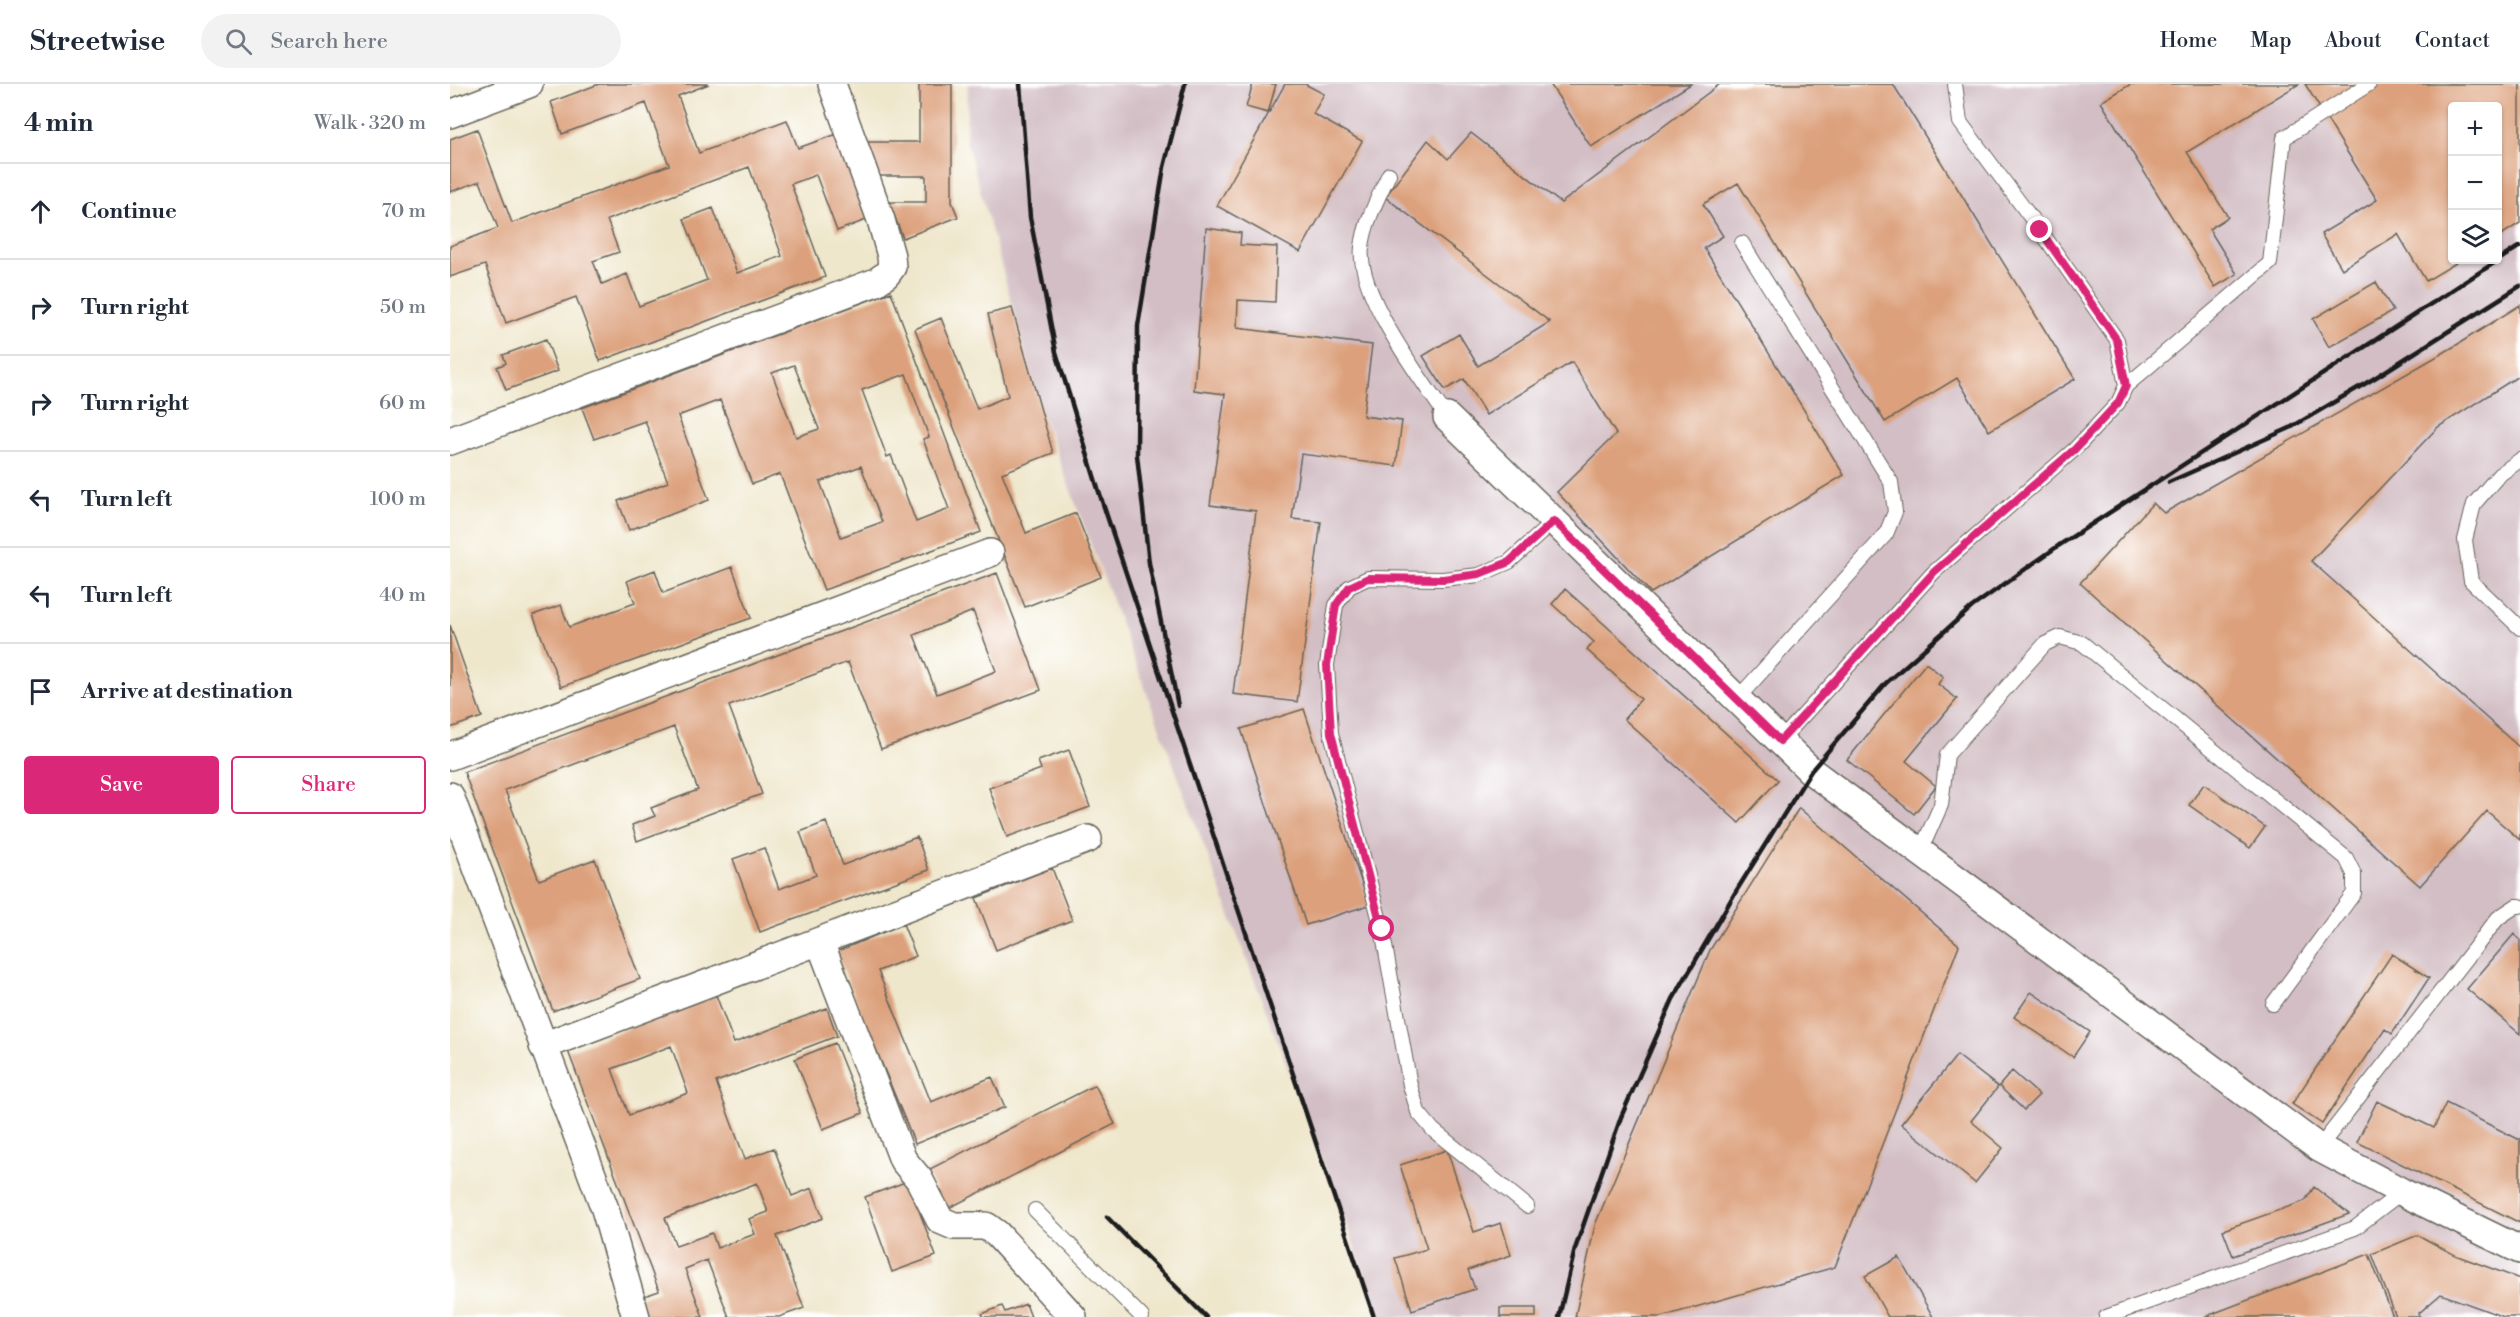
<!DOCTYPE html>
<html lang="en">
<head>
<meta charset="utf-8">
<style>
	body { margin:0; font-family:"Libre Bodoni",serif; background:#f2f2f3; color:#1f2937 }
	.controls { position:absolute; right:18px; top:18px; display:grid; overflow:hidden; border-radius:6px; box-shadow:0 2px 4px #0004 }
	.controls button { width:54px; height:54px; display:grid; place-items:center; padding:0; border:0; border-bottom:2px solid #e0e1e3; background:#fff; color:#1f2937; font:30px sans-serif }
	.stop { position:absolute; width:18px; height:18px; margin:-14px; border:4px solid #db2777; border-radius:50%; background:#fff }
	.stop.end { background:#db2777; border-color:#fff; box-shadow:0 2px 6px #0008 }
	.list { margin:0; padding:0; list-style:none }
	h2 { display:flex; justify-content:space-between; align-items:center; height:78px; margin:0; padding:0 24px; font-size:26px }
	h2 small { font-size:20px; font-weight:400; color:#747a83 }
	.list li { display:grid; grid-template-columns:39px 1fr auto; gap:18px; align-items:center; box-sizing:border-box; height:96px; padding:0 24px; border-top:2px solid #e0e1e3 }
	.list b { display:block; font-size:22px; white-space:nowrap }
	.list em { font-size:20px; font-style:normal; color:#747a83 }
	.actions { display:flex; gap:12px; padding:18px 24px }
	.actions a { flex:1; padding:14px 0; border:2px solid #db2777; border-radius:6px; text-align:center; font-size:21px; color:#db2777 }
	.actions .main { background:#db2777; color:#fff }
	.icon { flex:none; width:33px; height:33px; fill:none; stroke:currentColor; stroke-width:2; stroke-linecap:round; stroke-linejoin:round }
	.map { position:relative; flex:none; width:2070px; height:1233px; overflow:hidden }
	header { display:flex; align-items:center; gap:36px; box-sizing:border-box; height:84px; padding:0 30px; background:#fff; border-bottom:2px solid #e0e1e3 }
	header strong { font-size:28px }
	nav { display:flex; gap:33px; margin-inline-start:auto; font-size:21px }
	.search { width:420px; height:54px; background:#f2f2f3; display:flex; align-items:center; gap:15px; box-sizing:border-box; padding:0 21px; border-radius:33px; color:#747a83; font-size:22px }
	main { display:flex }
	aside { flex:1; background:#fff }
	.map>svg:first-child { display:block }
</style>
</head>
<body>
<header>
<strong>Streetwise</strong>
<div class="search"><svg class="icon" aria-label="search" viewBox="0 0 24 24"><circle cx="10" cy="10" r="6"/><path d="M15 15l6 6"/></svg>Search here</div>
<nav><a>Home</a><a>Map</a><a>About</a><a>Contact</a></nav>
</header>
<main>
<aside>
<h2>4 min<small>Walk · 320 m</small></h2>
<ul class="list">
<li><svg class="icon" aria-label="ahead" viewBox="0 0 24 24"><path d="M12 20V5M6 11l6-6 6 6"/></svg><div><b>Continue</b></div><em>70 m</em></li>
<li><svg class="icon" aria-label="right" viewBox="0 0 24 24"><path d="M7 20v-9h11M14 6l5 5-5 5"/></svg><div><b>Turn right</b></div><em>50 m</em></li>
<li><svg class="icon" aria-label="right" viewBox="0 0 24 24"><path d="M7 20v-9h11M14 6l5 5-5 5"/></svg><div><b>Turn right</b></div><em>60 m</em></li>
<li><svg class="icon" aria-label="left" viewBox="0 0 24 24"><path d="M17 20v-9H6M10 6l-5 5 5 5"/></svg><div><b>Turn left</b></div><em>100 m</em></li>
<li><svg class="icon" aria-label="left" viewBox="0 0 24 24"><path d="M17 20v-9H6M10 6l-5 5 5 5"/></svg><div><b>Turn left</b></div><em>40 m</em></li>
<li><svg class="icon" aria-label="arrive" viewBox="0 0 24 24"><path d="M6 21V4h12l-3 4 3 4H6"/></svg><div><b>Arrive at destination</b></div></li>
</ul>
<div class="actions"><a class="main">Save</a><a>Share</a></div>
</aside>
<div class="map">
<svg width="2070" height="1233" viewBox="0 0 2070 1233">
	<rect width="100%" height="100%" fill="#fff"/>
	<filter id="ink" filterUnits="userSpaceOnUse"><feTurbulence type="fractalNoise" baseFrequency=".0167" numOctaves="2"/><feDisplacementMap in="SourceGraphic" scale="12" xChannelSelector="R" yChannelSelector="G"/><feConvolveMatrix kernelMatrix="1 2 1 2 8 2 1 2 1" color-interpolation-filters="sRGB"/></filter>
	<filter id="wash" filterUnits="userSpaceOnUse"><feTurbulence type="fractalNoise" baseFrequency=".008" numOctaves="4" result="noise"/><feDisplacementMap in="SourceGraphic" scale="24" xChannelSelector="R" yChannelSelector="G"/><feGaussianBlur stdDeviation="1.35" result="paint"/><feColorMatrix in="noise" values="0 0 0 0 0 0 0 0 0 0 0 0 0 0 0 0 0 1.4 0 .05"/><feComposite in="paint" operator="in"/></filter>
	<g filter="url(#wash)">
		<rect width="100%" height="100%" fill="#efe7cc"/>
		<path fill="#d2bec4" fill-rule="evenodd" d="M518,0H2070V1233H931L595,338L516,55ZM2002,22H2048V176H2002Z"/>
		<g id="blocks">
			<path fill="#dca07c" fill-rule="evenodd" d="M149,0H259L228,12L249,69L337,36L348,64L390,49L421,134L387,147L366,91L341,100L375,193L150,277L126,213L56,239L35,181L0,193V162L48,144L30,97L0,108V55L27,45L62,139L219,81L196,19L112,50L101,18ZM299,83L332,172L287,189L263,124L234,135L257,196L189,222L177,190L152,200L143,177L169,168L157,136Z
				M469,0H502V118L508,133L453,154L439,118H476V92H429L416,58H469Z
				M803,0H826L818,29L796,23Z
				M835,0H855L874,10L863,30L912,57L850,168L767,122Z
				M1100,0H1241L1141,63Z
				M1270,0H1443L1625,295L1539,347L1507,294L1435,338L1288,99L1253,120L1273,152L1254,164L1394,391L1201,509L1107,408L1166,350L1122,278L1036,331L1014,295L995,306L973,272L1009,250L1028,282L1100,238L935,113L978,56L998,75L1021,49L1111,119Z
				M1681,0H1849L1737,68L1778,133L1759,145L1787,190L1765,203L1651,18Z
				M1855,0H2070V139L2048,153V22H2002V176H2011L1976,197L1948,150L1892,185L1871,150L1927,116Z
				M756,144L791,149L790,161L827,163L825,218L788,216L787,244L922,261L913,332L952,337L946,382L851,370L842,435L871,438L847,618L783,610L806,427L760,421L775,310L744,306Z
				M1926,198L1943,227L1879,263L1863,235Z
				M441,208L531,448L374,506L330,390L302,400L270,316L228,332L259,416L179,446L168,417L218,398L195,337L144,355L132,324ZM344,281L369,345L346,353L322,289ZM456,290L479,353L473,355L499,425L466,438L441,371L437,373L412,306ZM411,382L432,438L391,453L370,398Z
				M2070,221V291L1988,343L1861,477L2070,664V756L2037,727L1970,802L1630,499L1703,419L1714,429L2005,262Z
				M562,224L603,369L552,389L576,449L626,429L651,493L575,523L465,245L491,234L527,325L558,312L538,230Z
				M96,255L108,287L56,306L47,283L56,279L53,271Z
				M282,483L301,534L111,603L83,531L111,521L119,543L185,519L177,497L205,486L213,509Z
				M547,489L591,606L431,665L398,578L279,622L312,710L187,757L182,741L205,732L201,724L248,706L224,643L55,706L89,796L145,775L190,895L103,927L14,688ZM523,527L546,587L487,610L464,551Z
				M1115,505L1328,696L1289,739L1174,635L1191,615L1137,566L1144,558L1102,520Z
				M0,541L32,633L0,644Z
				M1476,579L1493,593L1488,600L1507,615L1456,677L1486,702L1464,730L1397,676Z
				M854,625L919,821L856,841L791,645Z
				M619,666L640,723L557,753L539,704L591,685L588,677Z
				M1754,700L1815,743L1800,764L1739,721Z
				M1349,724L1509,861L1385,1183L1211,1233H1125L1145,1141L1260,866Z
				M376,738L393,781L467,753L479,786L310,848L283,775L314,764L329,805L366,791L350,748Z
				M602,784L622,836L546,866L526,814Z
				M453,840L466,872L428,887L481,1018L542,993L555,1023L465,1060L386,868Z
				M2064,850L2070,856V950L2017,905Z
				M1942,870L1979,894L1942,950L1935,945L1872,1040L1842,1020Z
				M1581,908L1640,948L1623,973L1564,933Z
				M266,911L284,959L377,924L387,952L266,998L295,1075L324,1064L342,1112L362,1104L373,1134L327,1152L354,1224L329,1233H279L257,1176L235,1185L253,1233H196L189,1214L209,1207L118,967ZM221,962L238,1009L179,1031L162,985ZM307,1099L318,1128L299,1135L305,1150L267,1164L262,1149L226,1162L215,1134Z
				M385,959L413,1029L373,1045L345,975Z
				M1507,971L1548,1003L1521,1037L1553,1064L1525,1099L1451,1040Z
				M1562,987L1589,1011L1574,1026L1549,1002Z
				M645,1001L665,1040L495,1126L476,1087Z
				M1927,1017L1984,1044L1996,1019L2070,1056V1139L1907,1058Z
				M997,1066L1024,1148L1051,1139L1061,1171L1018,1186L1025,1205L962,1226L945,1174L977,1165L950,1081Z
				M458,1097L486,1172L442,1188L415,1113Z
				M1864,1103L1899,1130L1783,1172L1773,1146L1855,1117Z
				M1968,1151L2005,1171L2070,1195V1233H2054L1991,1210L1968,1230L1970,1233H1946L1922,1170Z
				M1919,1170L1943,1233H1754Z
				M1449,1173L1483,1233H1438L1415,1192Z
				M576,1220L581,1233H534L532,1230L552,1222L555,1228Z
				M1050,1224H1086V1233H1050Z"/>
		</g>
	</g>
	<g filter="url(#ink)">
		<use href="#blocks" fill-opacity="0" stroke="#66635a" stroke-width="1.5"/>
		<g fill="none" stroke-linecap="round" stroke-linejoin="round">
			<defs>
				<path id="lane" d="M939,90C928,114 915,138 912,163C906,209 971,295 997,333
					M1676,302L1820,179L1834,54L1919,0
					M2070,376L2049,391L2024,420L2015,456L2021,497L2070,544
					M1287,615L1436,450L1445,428L1441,398L1292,159
					M1330,657L1484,488L1625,365L1668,319L1676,302L1667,256L1590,146L1510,38L1505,0
					M1470,768L1491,721L1497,671L1595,560L1610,553L1632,559L1896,774L1904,790V809L1823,920
					M1869,1064L2048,834L2066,822H2070
					M1077,1122L983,1046L968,1028L960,1001L932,845L881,649L877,581L886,521L899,503L918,494L993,495L1029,491L1059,478L1104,437
					M585,1126L692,1233
					M1656,1233L1905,1144L1952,1108"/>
				<path id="street" d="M0,30L79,0
					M997,333L1361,687L1869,1064L1952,1108L2070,1166
					M0,357L426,198L436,191L442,183L441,172L431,136L382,0
					M0,672L540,469
					M0,712L155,1125L186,1233
					M370,858L453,1076L469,1095L490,1136L504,1142H536L547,1150L623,1233
					M93,962L638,755"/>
			</defs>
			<use href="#lane" stroke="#66635a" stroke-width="16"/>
			<use href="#street" stroke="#66635a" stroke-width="30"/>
			<use href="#lane" stroke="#fff" stroke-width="14"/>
			<use href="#street" stroke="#fff" stroke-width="27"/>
			<path stroke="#1c1c1c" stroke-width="4.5" d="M570,0L580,133L606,268L648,405L924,1233
				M1719,398L1840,344L1923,295L2070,202
				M728,622L699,479L687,371L688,242L714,83L735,0
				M657,1133L756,1233
				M1109,1233L1125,1165L1171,1033L1223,915L1285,809L1361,687L1436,599L1522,523L1608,462L2070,162"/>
		</g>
	</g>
	<g fill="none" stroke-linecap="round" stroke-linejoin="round" filter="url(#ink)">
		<path stroke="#db2777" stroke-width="8" d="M932,845L881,649L877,581L886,521L899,503L918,494L993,495L1029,490L1059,478L1104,437L1330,657L1484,488L1625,365L1668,319L1676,302L1667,256L1590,146"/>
	</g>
</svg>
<div class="controls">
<button>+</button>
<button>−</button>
<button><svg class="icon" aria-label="layers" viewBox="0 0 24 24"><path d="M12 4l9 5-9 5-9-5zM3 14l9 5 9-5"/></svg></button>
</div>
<div class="stop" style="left:932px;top:845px"></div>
<div class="stop end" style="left:1590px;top:146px"></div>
</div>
</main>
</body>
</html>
